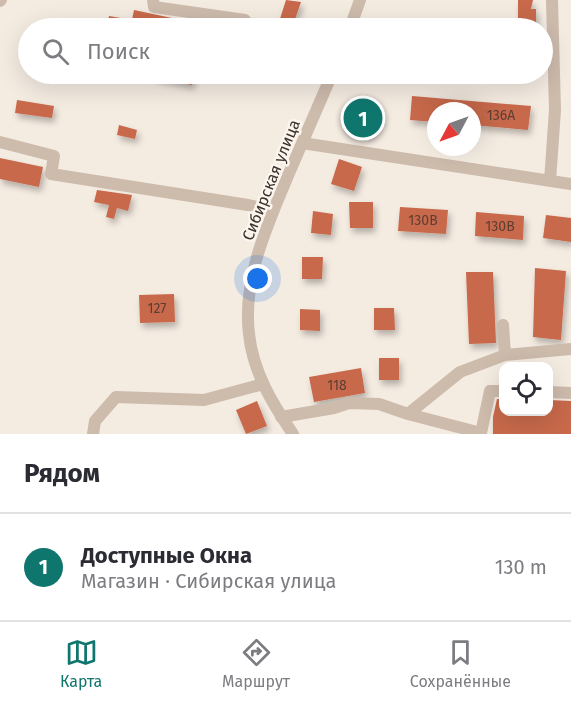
<!DOCTYPE html>
<html lang="ru">
<head>
<meta charset="utf-8">
<style>
	body { margin:0; font-family:"Fira Sans",sans-serif; background:#f2f2f3; color:#2b2b33 }
	.controls { position:absolute; right:18px; bottom:18px; display:grid; overflow:hidden; border-radius:12px; box-shadow:0 6px 24px #0002 }
	.controls button { width:54px; height:54px; display:grid; place-items:center; padding:0; border:0; border-bottom:2px solid #e1e1e2; background:#fff; color:#2b2b33; font:30px sans-serif }
	.compass { position:absolute; left:427px; top:102px; width:54px; height:54px; border-radius:50%; background:#fff; box-shadow:0 6px 24px #0002; rotate:229deg }
	.you { position:absolute; left:258px; top:279px; width:21px; height:21px; margin:-15px; border:4px solid #fff; border-radius:50%; background:#1a73e8; box-shadow:0 0 0 9px #1a73e833 }
	.badge { display:grid; place-items:center; width:39px; height:39px; border-radius:50%; background:#0f766e; color:#fff; font-size:20px; font-weight:700 }
	.pin { position:absolute; translate:-50% -50%; border:3px solid #fff; box-shadow:0 2px 6px #0006 }
	.list { margin:0; padding:0; list-style:none }
	h2 { display:flex; justify-content:space-between; align-items:center; height:78px; margin:0; padding:0 24px; font-size:26px }
	h2 small { font-size:20px; font-weight:400; color:#7c7c81 }
	.list li { display:grid; grid-template-columns:39px 1fr auto; gap:18px; align-items:center; box-sizing:border-box; height:108px; padding:0 24px; border-top:2px solid #e1e1e2 }
	.list b { display:block; font-size:22px; white-space:nowrap }
	.list p { margin:0; font-size:20px; white-space:nowrap; color:#7c7c81 }
	.list em { font-size:20px; font-style:normal; color:#7c7c81 }
	.icon { flex:none; width:33px; height:33px; fill:none; stroke:currentColor; stroke-width:2; stroke-linecap:round; stroke-linejoin:round }
	.map { position:relative; flex:none; width:571px; height:434px; overflow:hidden }
	.search { position:absolute; background:#fff; box-shadow:0 6px 24px #0002; left:18px; right:18px; top:18px; height:66px; display:flex; align-items:center; gap:15px; box-sizing:border-box; padding:0 21px; border-radius:33px; color:#7c7c81; font-size:22px }
	.sheet { height:186px; background:#fff }
	nav { display:flex; justify-content:space-around; align-items:center; box-sizing:border-box; height:84px; border-top:2px solid #e1e1e2; background:#fff; font-size:16px; color:#7c7c81 }
	nav a { display:grid; justify-items:center; gap:3px }
	nav .on { color:#0f766e }
	.map>svg:first-child { display:block }
</style>
</head>
<body>
<div class="map">
<svg width="571" height="434" viewBox="0 0 571 434">
	<defs>
		<filter id="shadow"><feDropShadow dx="2.5" dy="4.5" stdDeviation="3" flood-color="#0004"/></filter>
	</defs>
	<rect width="100%" height="100%" fill="#f4ebe1"/>
	<path fill="#c8694b" filter="url(#shadow)" d="M286,0L301,2L292,28L278,25Z
		M518,0H533L531,9H536V28H518Z
		M134,10L191,22V21L246,28H115L107,27L109,16L132,20Z
		M154,74H194L192,85L153,77Z
		M412,96L531,106L528,130L472,125V111H436V122L410,120Z
		M17,100L54,106L52,118L15,113Z
		M355,102L378,110L370,134L347,126Z
		M119,125L137,130L135,139L117,135Z
		M0,158L43,167L39,187L0,179Z
		M339,159L362,167L354,191L331,184Z
		M97,190L132,195L128,211L117,208L114,219L106,217L109,205L94,202Z
		M349,202H373V228H350Z
		M400,207L448,210L446,234L398,231Z
		M313,211L333,214L331,235L311,233Z
		M476,212L524,216L523,240L475,236Z
		M546,215L571,218V242L543,238Z
		M302,257H323L322,279H302Z
		M535,268L566,271L561,340L533,337Z
		M466,272H493L496,343L469,344Z
		M174,294L175,322L140,323L139,295Z
		M374,308H394L395,330H374Z
		M300,309L320,310V331L300,330Z
		M379,358H399V380H379Z
		M361,368L365,393L314,402L309,377Z
		M497,399H504V411H549V400L571,401V434H493V417Z
		M257,401L267,426L246,434L236,410Z"/>
	<g fill="none" stroke-linecap="round" stroke-linejoin="round">
		<path stroke="#cdbbac" stroke-width="12" d="M153,0L154,7L245,20
			M0,1L1,0
			M350,28L360,0
			M0,142L54,156L51,174L248,205L262,208L272,213
			M302,143L571,184
			M550,181L555,110L552,0
			M503,325L505,355
			M548,392L571,393
			M408,414L481,433L490,391H504
			M281,417L334,408L349,403L379,404L408,414L460,372L505,355L571,349
			M93,434L95,421L116,397L204,400L263,384
			M293,434C272,403 253,372 249,334C242,278 269,221 290,171C304,138 318,106 332,74"/>
	</g>
	<g text-anchor="middle" dominant-baseline="central" stroke-width="5" stroke-linejoin="round" paint-order="stroke">
		<g font-size="14" fill="#5e3e33">
			<text x="501" y="115">136А</text>
			<text x="423" y="220">130В</text>
			<text x="500" y="226">130В</text>
			<text x="157" y="308">127</text>
			<text x="337" y="385">118</text>
		</g>
		<g font-size="16" fill="#3b302b" stroke="#fbf5ee">
			<text transform="translate(271 180) rotate(-68)">Сибирская улица</text>
		</g>
	</g>
</svg>
<div class="controls">
<button><svg class="icon" aria-label="locate" viewBox="0 0 24 24"><circle cx="12" cy="12" r="6"/><path d="M12 2v4M12 18v4M2 12h4M18 12h4"/></svg></button>
</div>
<svg class="compass" viewBox="-18 -18 36 36"><path d="M0-13l5 13h-10z" fill="#e53935"/><path d="M0 13l5-13h-10z" fill="#7c7c81"/></svg>
<div class="you"></div>
<div class="pin badge" style="left:363px;top:118px">1</div>
<div class="search"><svg class="icon" aria-label="search" viewBox="0 0 24 24"><circle cx="10" cy="10" r="6"/><path d="M15 15l6 6"/></svg>Поиск</div>
</div>
<section class="sheet">
<h2>Рядом<small></small></h2>
<ul class="list">
<li><span class="badge">1</span><div><b>Доступные Окна</b><p>Магазин · Сибирская улица</p></div><em>130 m</em></li>
</ul>
</section>
<nav>
<a class="on"><svg class="icon" aria-label="map" viewBox="0 0 24 24"><path d="M3 6l6-2 6 2 6-2v14l-6 2-6-2-6 2zM9 4v14M15 6v14"/></svg>Карта</a>
<a><svg class="icon" aria-label="directions" viewBox="0 0 24 24"><path d="M12 3l9 9-9 9-9-9zM9 14v-3h6M13 9l2 2-2 2"/></svg>Маршрут</a>
<a><svg class="icon" aria-label="saved" viewBox="0 0 24 24"><path d="M7 4h10v16l-5-4-5 4z"/></svg>Сохранённые</a>
</nav>
</body>
</html>
